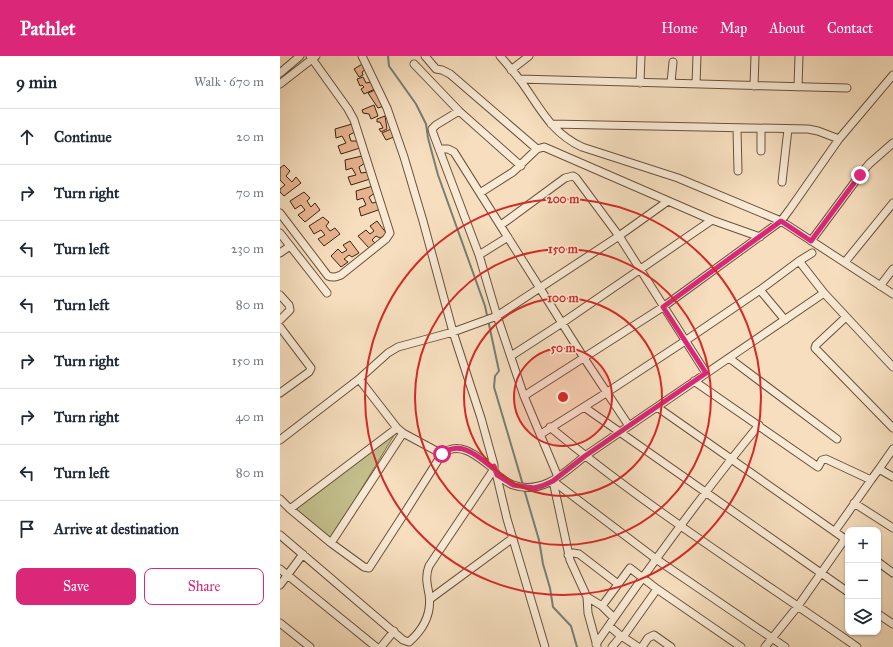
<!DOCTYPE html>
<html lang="en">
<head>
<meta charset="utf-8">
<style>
	body { margin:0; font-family:"IM FELL Great Primer",serif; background:#f6f6f7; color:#1f2937 }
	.controls { position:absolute; right:12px; bottom:12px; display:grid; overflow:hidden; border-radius:8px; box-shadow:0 1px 3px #0004 }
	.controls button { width:36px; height:36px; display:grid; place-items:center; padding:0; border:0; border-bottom:1px solid #e0e1e3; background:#fff; color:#1f2937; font:20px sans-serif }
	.stop { position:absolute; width:12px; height:12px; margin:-9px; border:3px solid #db2777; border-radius:50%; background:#fff }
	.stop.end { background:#db2777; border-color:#fff; box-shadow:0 1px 4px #0008 }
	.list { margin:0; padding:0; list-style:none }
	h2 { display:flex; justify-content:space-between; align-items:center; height:52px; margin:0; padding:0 16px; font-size:17px }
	h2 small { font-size:13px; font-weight:400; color:#747a83 }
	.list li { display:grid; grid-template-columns:26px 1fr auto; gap:12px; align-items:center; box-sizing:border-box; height:56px; padding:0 16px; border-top:1px solid #e0e1e3 }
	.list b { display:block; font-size:15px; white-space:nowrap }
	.list em { font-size:13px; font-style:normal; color:#747a83 }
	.actions { display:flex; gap:8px; padding:12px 16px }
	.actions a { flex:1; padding:9px 0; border:1px solid #db2777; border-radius:8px; text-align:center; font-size:14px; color:#db2777 }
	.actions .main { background:#db2777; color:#fff }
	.icon { flex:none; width:22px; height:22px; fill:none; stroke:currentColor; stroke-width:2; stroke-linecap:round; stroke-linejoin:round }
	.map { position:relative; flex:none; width:613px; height:591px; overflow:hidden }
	header { display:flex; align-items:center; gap:24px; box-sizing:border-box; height:56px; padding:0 20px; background:#db2777; color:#fff }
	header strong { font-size:19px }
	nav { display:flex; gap:22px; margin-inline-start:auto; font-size:14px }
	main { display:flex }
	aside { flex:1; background:#fff }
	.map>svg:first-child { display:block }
</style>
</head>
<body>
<header>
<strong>Pathlet</strong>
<nav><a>Home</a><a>Map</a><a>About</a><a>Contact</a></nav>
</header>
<main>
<aside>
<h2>9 min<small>Walk · 670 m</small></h2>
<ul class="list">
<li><svg class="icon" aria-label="ahead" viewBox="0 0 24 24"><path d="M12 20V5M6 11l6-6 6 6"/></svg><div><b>Continue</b></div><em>20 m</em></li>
<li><svg class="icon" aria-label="right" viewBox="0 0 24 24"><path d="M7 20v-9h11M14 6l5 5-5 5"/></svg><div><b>Turn right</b></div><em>70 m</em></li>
<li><svg class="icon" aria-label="left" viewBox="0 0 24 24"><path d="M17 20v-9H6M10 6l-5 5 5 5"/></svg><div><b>Turn left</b></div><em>230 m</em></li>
<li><svg class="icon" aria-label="left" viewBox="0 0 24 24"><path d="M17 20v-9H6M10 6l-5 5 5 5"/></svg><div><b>Turn left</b></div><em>80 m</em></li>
<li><svg class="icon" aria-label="right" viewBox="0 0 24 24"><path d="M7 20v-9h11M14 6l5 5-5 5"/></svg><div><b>Turn right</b></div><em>150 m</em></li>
<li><svg class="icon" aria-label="right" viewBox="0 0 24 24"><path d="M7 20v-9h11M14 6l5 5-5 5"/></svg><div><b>Turn right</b></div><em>40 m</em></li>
<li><svg class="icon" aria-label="left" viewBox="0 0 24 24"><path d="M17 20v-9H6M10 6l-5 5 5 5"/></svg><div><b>Turn left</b></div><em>80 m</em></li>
<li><svg class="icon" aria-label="arrive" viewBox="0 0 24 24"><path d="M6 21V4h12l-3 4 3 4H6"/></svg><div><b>Arrive at destination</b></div></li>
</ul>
<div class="actions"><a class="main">Save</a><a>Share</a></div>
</aside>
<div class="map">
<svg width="613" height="591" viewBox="0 0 613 591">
	<rect width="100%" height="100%" fill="#f6debe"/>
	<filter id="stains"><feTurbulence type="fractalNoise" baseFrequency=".005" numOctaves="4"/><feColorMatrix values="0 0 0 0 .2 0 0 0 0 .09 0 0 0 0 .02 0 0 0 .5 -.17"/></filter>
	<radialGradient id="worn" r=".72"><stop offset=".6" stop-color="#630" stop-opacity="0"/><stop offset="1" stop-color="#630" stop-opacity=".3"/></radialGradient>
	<path fill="#c3bf8c" stroke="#7f724e" d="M116,376L51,483L15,453Z"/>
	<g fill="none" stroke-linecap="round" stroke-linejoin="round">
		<path stroke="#767f74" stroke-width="2" d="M108,0L109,10L136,48L146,68L148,82L158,119L205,250L219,315L215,320L214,331L243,429
			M244,433L259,484L263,508L270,532L273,551L291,570L297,591"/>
	</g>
	<path fill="#e9b591" stroke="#3b240f" d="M84,7L87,12L82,16L83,19L79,21L74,13Z
		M83,21L86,27L91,26L95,33L84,38L81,33L84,31L82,29L80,30L77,23Z
		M95,34L104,50L98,52L88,37Z
		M94,49L98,60L91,63L89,58L83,57L82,54Z
		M105,60L107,73L101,76L99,73L103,72L100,66H97V63Z
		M72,68L75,76L69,79L71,85H78L80,92L61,98L58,90L66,87L62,80L56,82L55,73Z
		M111,73L114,81L106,84L102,77Z
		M82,100L85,107L79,111L81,117L88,116L90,123L71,129L68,121L76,119L72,112L66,114L65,104Z
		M4,109L10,115L6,120L12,126L16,121L21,127L4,140L0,136V133L5,129L0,124V112Z
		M93,130L95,137L89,141L92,147L99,146L101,153L81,160L79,152L86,149L83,142L77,144L76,135Z
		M24,136L30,142L27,145L31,151L35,147L40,154L25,166L18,159L25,154L21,149L15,153L10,145Z
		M43,161L49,166L46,170L50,175L55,172L60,178L44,190L38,183L45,179L41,174L34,178L29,170Z
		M97,165L107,178L100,182L96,180L92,184L95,187L89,192L78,180L86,174L90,178L94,175L90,170Z
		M70,185L79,197L72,201L69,199L64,203L68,206L61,211L51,200L58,193L62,197L67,194L63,189Z"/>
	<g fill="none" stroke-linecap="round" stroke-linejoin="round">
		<defs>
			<path id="minor" d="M145,0L156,13L162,14L170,18L257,93
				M220,0C227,8 234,16 240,24C260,51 270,76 302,91L398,122L501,165L510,153L559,83L613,19
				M134,8L179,55L241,110
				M231,14L249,0
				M0,17L20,0
				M239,23L567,32
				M391,26L393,6
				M360,27L361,0
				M0,28L36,0
				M416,28L417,0
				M474,30L475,0
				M518,31L519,0
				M179,55L156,69L152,73L153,77L199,199L217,260L244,340L278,421
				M271,68L528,73L538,75L559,83
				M457,73L458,115
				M159,93H168L174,96L304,302L349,370
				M481,95V73
				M502,126L508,73
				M200,137L233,116L257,93L264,91L432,164L480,181
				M0,157L48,220C53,222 56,221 61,219L106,183L110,177L74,64L68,53L30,0
				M221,169L285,122L293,120L296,122L339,180L426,317
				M0,177L47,237
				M531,185L580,119L589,108L613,87
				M0,197L10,190
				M199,199L228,181
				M519,205L544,237
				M565,206L613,147
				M600,230L613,213
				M480,234L505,264
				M0,239L9,249L10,254L0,264
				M566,261L536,289L535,292L613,372
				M0,271L31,312L29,316L0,337
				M231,300L282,267L432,164
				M449,302L557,383
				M79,323L117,372L123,377L162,398
				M414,325L538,411L542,404L546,403L591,424L599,413L613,421
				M244,340L383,251L501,165L613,238
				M304,351L568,536
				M377,351L568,485
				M270,371C367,452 474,519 577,591
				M261,378L326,337L405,285L480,234L519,205L532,197
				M0,384L79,323L108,297L118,291L173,276L217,260L339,180L388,145
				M599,413L613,393
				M216,417L227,463L265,591
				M217,419C222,422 227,427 233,429C263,439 284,417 305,400L544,237L613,311
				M273,425L376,503L505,591
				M273,425L290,504L307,541L308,557L317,590
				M0,443L10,453L117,372
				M574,447L613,472
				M10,453L51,487L84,511L89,512L124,458L162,398C180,383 199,402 214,413
				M555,475L591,424
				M0,479L123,584L129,586C144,573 152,558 149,538C147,528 145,520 149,510L214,413V409L201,362L173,276L143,165L124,101L107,52L82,0
				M51,487L123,377
				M288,499L293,497L299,498L338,528
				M598,506L613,517
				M0,513L96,591
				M0,529L23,498
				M307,541L322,550L334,562
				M150,543L233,482
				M322,550L350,512L377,533
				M598,558L613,568
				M0,567L30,591
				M329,570L341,580
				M343,581L358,591
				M316,588C368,513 421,439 479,369
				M101,591L114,575
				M332,591L341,580L343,581L377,533L461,591
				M362,591L368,582L374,579L391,591
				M485,591L518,550L565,483"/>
		</defs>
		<use href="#minor" stroke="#6a523b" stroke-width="9"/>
		<use href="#minor" stroke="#f9ead5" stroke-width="7"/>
	</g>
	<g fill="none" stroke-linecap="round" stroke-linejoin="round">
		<path stroke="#db2777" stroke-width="5" d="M162,398C181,383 199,401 214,413V410L217,419L233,429L254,432L262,430L273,425L305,400L426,317L383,251L501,165L531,185L580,119"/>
	</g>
	<circle cx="283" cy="341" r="49" fill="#d62828" fill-opacity=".12"/>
	<g fill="none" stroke="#d62828" stroke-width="2">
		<circle cx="283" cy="341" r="49"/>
		<circle cx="283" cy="341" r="99"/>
		<circle cx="283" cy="341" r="148"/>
		<circle cx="283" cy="341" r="198"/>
	</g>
	<circle cx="283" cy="341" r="6" fill="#d62828" stroke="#f9ead5" stroke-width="2"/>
	<g font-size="12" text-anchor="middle" font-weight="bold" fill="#d62828" stroke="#f9ead5" stroke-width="3" stroke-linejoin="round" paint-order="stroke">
		<text x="283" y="147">200 m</text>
		<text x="283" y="197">150 m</text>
		<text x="283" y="246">100 m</text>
		<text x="283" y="296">50 m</text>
	</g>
	<rect width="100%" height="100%" filter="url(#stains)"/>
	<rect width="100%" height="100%" fill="url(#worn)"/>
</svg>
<div class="controls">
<button>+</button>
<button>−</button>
<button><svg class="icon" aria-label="layers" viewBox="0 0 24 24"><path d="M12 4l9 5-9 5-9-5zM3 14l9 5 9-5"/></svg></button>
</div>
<div class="stop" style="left:162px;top:398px"></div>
<div class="stop end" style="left:580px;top:119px"></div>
</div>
</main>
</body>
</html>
